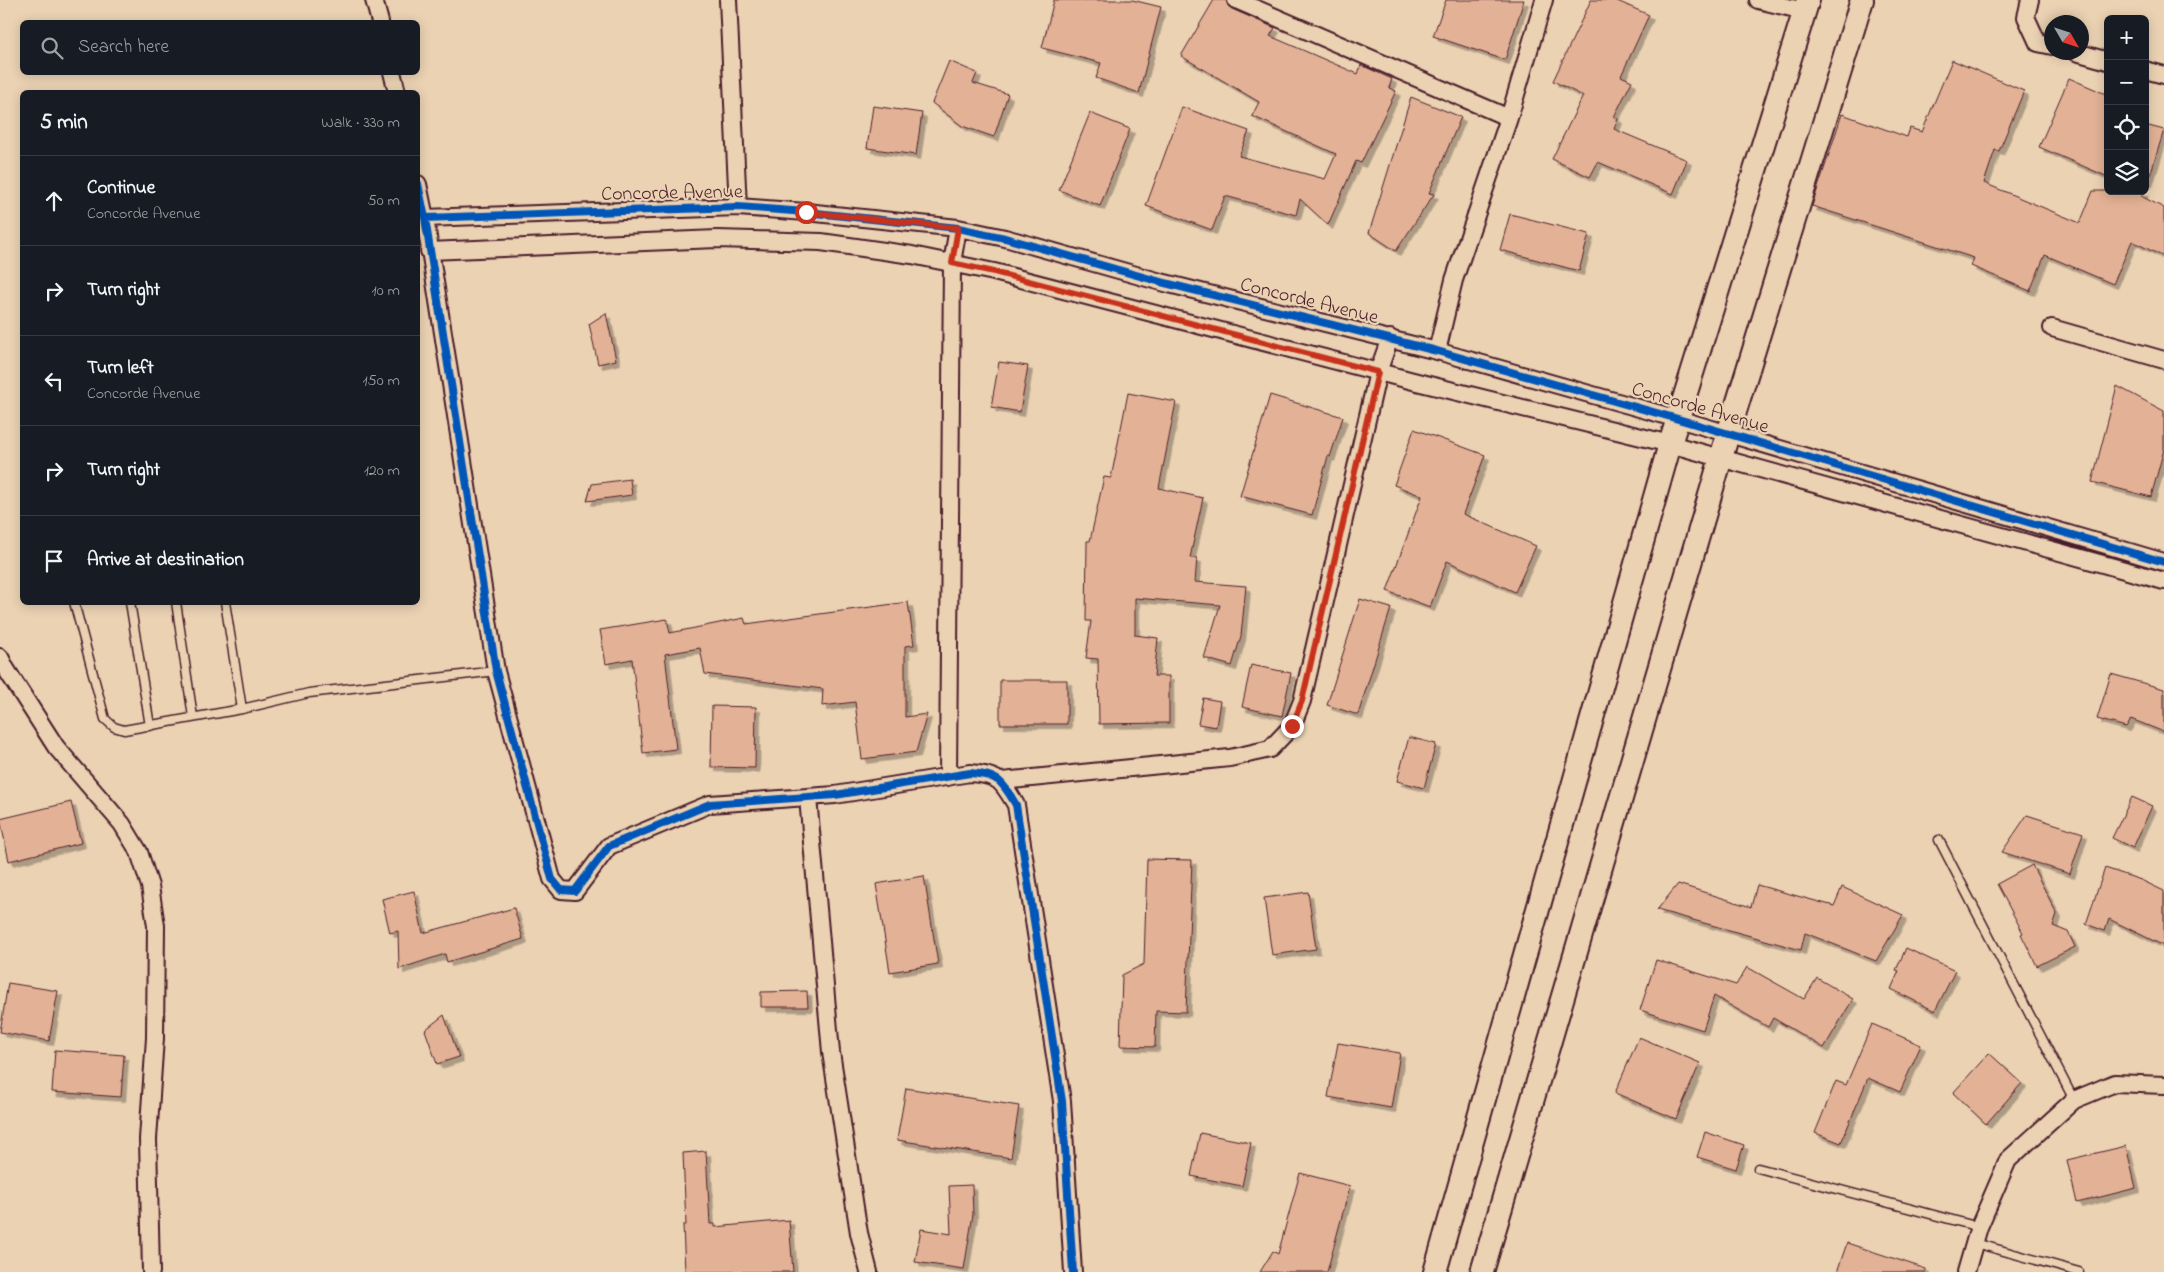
<!DOCTYPE html>
<html lang="en">
<head>
<meta charset="utf-8">
<style>
	body { margin:0; font-family:"Indie Flower",sans-serif; background:#242831; color:#f1f3f6 }
	.controls { position:absolute; right:15px; top:15px; display:grid; overflow:hidden; border-radius:8px; box-shadow:0 2px 12px #0003 }
	.controls button { width:45px; height:45px; display:grid; place-items:center; padding:0; border:0; border-bottom:1px solid #363941; background:#171b24; color:#f1f3f6; font:25px sans-serif }
	.compass { position:absolute; left:2044px; top:15px; width:45px; height:45px; border-radius:50%; background:#171b24; box-shadow:0 2px 12px #0003; rotate:129deg }
	.stop { position:absolute; width:15px; height:15px; margin:-11px; border:4px solid #c8321e; border-radius:50%; background:#fff }
	.stop.end { background:#c8321e; border-color:#fff; box-shadow:0 1px 5px #0008 }
	.list { margin:0; padding:0; list-style:none }
	h2 { display:flex; justify-content:space-between; align-items:center; height:65px; margin:0; padding:0 20px; font-size:21px }
	h2 small { font-size:16px; font-weight:400; color:#9ea1a6 }
	.list li { display:grid; grid-template-columns:32px 1fr auto; gap:15px; align-items:center; box-sizing:border-box; height:90px; padding:0 20px; border-top:1px solid #363941 }
	.list b { display:block; font-size:19px; white-space:nowrap }
	.list p { margin:0; font-size:16px; white-space:nowrap; color:#9ea1a6 }
	.list em { font-size:16px; font-style:normal; color:#9ea1a6 }
	.icon { flex:none; width:28px; height:28px; fill:none; stroke:currentColor; stroke-width:2; stroke-linecap:round; stroke-linejoin:round }
	.map { position:relative; flex:none; width:2164px; height:1272px; overflow:hidden }
	.search { position:absolute; background:#171b24; box-shadow:0 2px 12px #0003; left:20px; top:20px; width:400px; height:55px; display:flex; align-items:center; gap:12px; box-sizing:border-box; padding:0 18px; border-radius:8px; color:#9ea1a6; font-size:19px }
	.panel { position:absolute; background:#171b24; box-shadow:0 2px 12px #0003; left:20px; top:90px; width:400px; height:515px; border-radius:8px }
	.map>svg:first-child { display:block }
</style>
</head>
<body>
<div class="map">
<svg width="2164" height="1272" viewBox="0 0 2164 1272">
	<defs>
		<filter id="shadow"><feDropShadow dx="4.5" dy="4.5" stdDeviation="0" flood-color="#0004"/></filter>
	</defs>
	<rect width="100%" height="100%" fill="#ebd2b3"/>
	<filter id="ink" filterUnits="userSpaceOnUse"><feTurbulence type="fractalNoise" baseFrequency=".02" numOctaves="2"/><feDisplacementMap in="SourceGraphic" scale="10" xChannelSelector="R" yChannelSelector="G"/><feConvolveMatrix kernelMatrix="1 2 1 2 8 2 1 2 1" color-interpolation-filters="sRGB"/></filter>
	<g filter="url(#ink)">
		<path fill="#e3b195" stroke="#4a1f2b" filter="url(#shadow)" d="M1054,0H1132L1161,7L1139,93L1096,78L1101,63L1042,48Z
			M1214,0H1226L1228,6L1232,9L1275,28L1270,36L1358,74L1361,65L1392,79L1389,88L1396,91L1361,163L1356,161L1328,225L1300,199L1296,215L1225,196L1212,230L1146,206L1182,107L1249,131L1239,156L1325,179L1336,154L1252,116L1259,102L1181,56Z
			M1446,0H1524L1505,60L1433,36Z
			M1591,0H1615L1649,15L1621,76L1632,81L1614,117L1618,119L1614,129L1687,160L1673,194L1598,162L1590,177L1552,159L1583,96L1553,81Z
			M1952,60L2024,91L1999,151L1995,150L1984,183L2080,223L2093,191H2145L2141,196L2164,208V257L2132,241L2113,284L2045,255L2030,291L1971,266L1974,258L1812,206L1842,114L1907,137L1910,128L1922,132Z
			M949,61L977,73L973,83L1008,94L994,137L962,126L932,103Z
			M2069,78L2108,95V177L2039,147Z
			M1411,97L1461,117L1429,193L1434,194L1396,251L1369,233Z
			M873,106L922,113L916,155L867,148Z
			M1090,113L1130,129L1100,206L1059,190Z
			M2145,125L2164,130L2148,182H2145Z
			M1510,214L1589,234L1579,271L1500,250Z
			M606,313L616,360L598,364L589,324Z
			M999,362L1028,366L1020,412L991,407Z
			M2117,386L2164,411V449L2151,497L2092,482Z
			M1128,393L1176,402L1159,488L1203,498L1190,558H1197L1195,582L1246,586L1241,636L1232,666L1204,658L1220,605L1135,598V635L1158,638L1154,676H1169V723L1099,724L1098,659L1086,658L1091,621H1086L1087,541H1090L1104,477L1111,478Z
			M1270,395L1343,417L1330,457L1328,456L1312,515L1240,496Z
			M1414,429L1485,455L1463,514L1536,546L1515,592L1447,561L1430,607L1387,591L1422,496L1394,485Z
			M630,479L632,495L587,501L592,484Z
			M1360,599L1391,608L1358,715L1327,705Z
			M908,602L914,645L905,646V717L927,714L916,752L862,759L855,702L822,706L823,689L705,674L700,648L665,654L676,749L643,753L632,659L606,664L600,630L667,619L670,633L744,618L746,624Z
			M1251,665L1291,673L1282,716L1242,707Z
			M2111,674L2164,689V732L2131,719L2126,727L2097,719Z
			M1000,680H1067V724H1000Z
			M1203,698L1220,701L1216,727L1198,724Z
			M712,706L756,707L755,768L711,767Z
			M1409,737L1436,744L1424,788L1397,781Z
			M2132,797L2152,806L2133,848L2112,838Z
			M71,802L81,843L9,861L0,819Z
			M2027,815L2083,833L2070,874L2002,852Z
			M1147,859L1192,860L1186,1012L1156,1011L1155,1047L1120,1046L1122,975L1144,964Z
			M2032,865L2057,914L2053,926L2068,932L2075,947L2037,966L2021,934L2023,933L1997,884Z
			M2105,868L2141,880L2164,891V946L2109,919L2105,931L2086,924Z
			M924,876L938,964L890,972L876,884Z
			M1678,884L1751,907L1757,885L1834,906L1842,887L1903,915L1876,961L1805,933L1801,950L1657,910Z
			M414,891L423,933L514,908L523,939L447,962L445,954L399,969L398,931L390,933L382,899Z
			M1308,892L1316,949L1272,955L1264,898Z
			M1906,948L1955,971L1935,1011L1891,989L1899,971L1896,970Z
			M1656,960L1736,985L1747,967L1804,999L1817,978L1853,999L1824,1048L1773,1018L1768,1027L1714,996L1703,1030L1640,1010Z
			M8,983L58,991L49,1041L0,1032Z
			M807,991L808,1007H761V992Z
			M444,1015L459,1057L437,1064L425,1030Z
			M1872,1024L1921,1045L1900,1092L1868,1078L1841,1143L1815,1133L1836,1081L1846,1085Z
			M1639,1037L1700,1063L1676,1119L1615,1093Z
			M1338,1043L1400,1053L1391,1108L1328,1097Z
			M55,1050L124,1055L121,1097L52,1092Z
			M1989,1053L2022,1083L1986,1124L1953,1093Z
			M906,1088L1019,1106L1011,1158L897,1140Z
			M1705,1132L1744,1145L1736,1169L1697,1157Z
			M1200,1133L1251,1143L1242,1186L1191,1176Z
			M2126,1146L2136,1188L2077,1203L2067,1160Z
			M706,1151L710,1224H715V1227L789,1220L793,1272H685L683,1225H686L683,1153Z
			M1300,1173L1350,1186L1327,1272H1260L1273,1251L1278,1254Z
			M972,1185L973,1214L964,1269L915,1262L921,1229L951,1234L949,1186Z
			M1847,1243L1926,1269V1272H1837Z"/>
		<g fill="none" stroke-linecap="round" stroke-linejoin="round">
			<defs>
				<path id="service" d="M74,602L105,719L114,727L124,730L242,709L309,693L496,671
					M130,602L150,726
					M176,602L193,717
					M225,602L242,709
					M1939,840L2074,1100
					M1758,1168L1979,1227
					M1975,1243L2079,1272"/>
				<path id="minor" d="M374,0L380,22
					M728,0L738,207
					M1236,0L1509,118
					M1758,0L1804,11
					M2030,0L2026,17L2038,43L2052,46
					M2076,52L2108,61
					M2145,70L2164,75
					M392,72L397,92
					M418,184L425,218L496,671L552,879L561,890L575,891L609,846L710,804L835,795L970,773C999,775 1002,781 1016,805L1062,1101L1073,1272
					M425,218L738,207L806,212L958,228L1005,238L1161,282L1437,351L1678,419L2164,562
					M429,251L717,239L821,242L912,255L994,272L1417,382L1670,444L2164,581
					M2052,328L2164,360
					M1437,351L1454,280L1509,118L1544,0
					M0,657L6,669L56,747L122,824L139,852L150,886L156,926L155,1038L148,1139L151,1272
					M948,777L952,263L958,228
					M1002,781L1230,758L1270,749L1292,726L1302,701L1378,372L1390,338
					M808,798L831,1052L859,1233L869,1272
					M1966,1272L1979,1227L2008,1160L2074,1100L2115,1083L2164,1085"/>
				<path id="secondary" d="M1435,1272L1670,444L1808,0
					M1482,1272L1728,434L1862,0"/>
			</defs>
			<use href="#service" stroke="#4a1f2b" stroke-width="11"/>
			<use href="#minor" stroke="#4a1f2b" stroke-width="20"/>
			<use href="#secondary" stroke="#4a1f2b" stroke-width="26"/>
			<use href="#service" stroke="#ebd2b3" stroke-width="8"/>
			<use href="#minor" stroke="#ebd2b3" stroke-width="16"/>
			<use href="#secondary" stroke="#ebd2b3" stroke-width="22"/>
			<defs>
				<path id="cycleway" d="M418,184L425,218L496,671L552,879L561,890L575,891L609,846L710,804L835,795L970,773C999,775 1002,781 1016,805L1062,1101L1073,1272
					M425,218L738,207L806,212L958,228L1005,238L1161,282L1437,351L1678,419L2164,562"/>
			</defs>
			<use href="#cycleway" stroke="#ebd2b3" stroke-width="11"/>
			<use href="#cycleway" stroke="#0057b8" stroke-width="8"/>
		</g>
	</g>
	<g fill="none" stroke-linecap="round" stroke-linejoin="round" filter="url(#ink)">
		<path stroke="#c8321e" stroke-width="6" d="M806,212L958,228L952,263L994,272L1378,372L1302,701L1292,726"/>
	</g>
	<g text-anchor="middle" dominant-baseline="central" stroke-width="4.5" stroke-linejoin="round" paint-order="stroke">
		<g font-size="20" fill="#4a1f2b" stroke="#ebd2b3">
			<text transform="translate(672 194) rotate(-1)">Concorde Avenue</text>
			<text transform="translate(1309 302) rotate(14)">Concorde Avenue</text>
			<text transform="translate(1700 409) rotate(16)">Concorde Avenue</text>
		</g>
	</g>
</svg>
<div class="controls">
<button>+</button>
<button>−</button>
<button><svg class="icon" aria-label="locate" viewBox="0 0 24 24"><circle cx="12" cy="12" r="6"/><path d="M12 2v4M12 18v4M2 12h4M18 12h4"/></svg></button>
<button><svg class="icon" aria-label="layers" viewBox="0 0 24 24"><path d="M12 4l9 5-9 5-9-5zM3 14l9 5 9-5"/></svg></button>
</div>
<svg class="compass" viewBox="-18 -18 36 36"><path d="M0-13l5 13h-10z" fill="#e53935"/><path d="M0 13l5-13h-10z" fill="#9ea1a6"/></svg>
<div class="stop" style="left:806px;top:212px"></div>
<div class="stop end" style="left:1292px;top:726px"></div>
<div class="search"><svg class="icon" aria-label="search" viewBox="0 0 24 24"><circle cx="10" cy="10" r="6"/><path d="M15 15l6 6"/></svg>Search here</div>
<section class="panel">
<h2>5 min<small>Walk · 330 m</small></h2>
<ul class="list">
<li><svg class="icon" aria-label="ahead" viewBox="0 0 24 24"><path d="M12 20V5M6 11l6-6 6 6"/></svg><div><b>Continue</b><p>Concorde Avenue</p></div><em>50 m</em></li>
<li><svg class="icon" aria-label="right" viewBox="0 0 24 24"><path d="M7 20v-9h11M14 6l5 5-5 5"/></svg><div><b>Turn right</b></div><em>10 m</em></li>
<li><svg class="icon" aria-label="left" viewBox="0 0 24 24"><path d="M17 20v-9H6M10 6l-5 5 5 5"/></svg><div><b>Turn left</b><p>Concorde Avenue</p></div><em>150 m</em></li>
<li><svg class="icon" aria-label="right" viewBox="0 0 24 24"><path d="M7 20v-9h11M14 6l5 5-5 5"/></svg><div><b>Turn right</b></div><em>120 m</em></li>
<li><svg class="icon" aria-label="arrive" viewBox="0 0 24 24"><path d="M6 21V4h12l-3 4 3 4H6"/></svg><div><b>Arrive at destination</b></div></li>
</ul>
</section>
</div>
</body>
</html>
